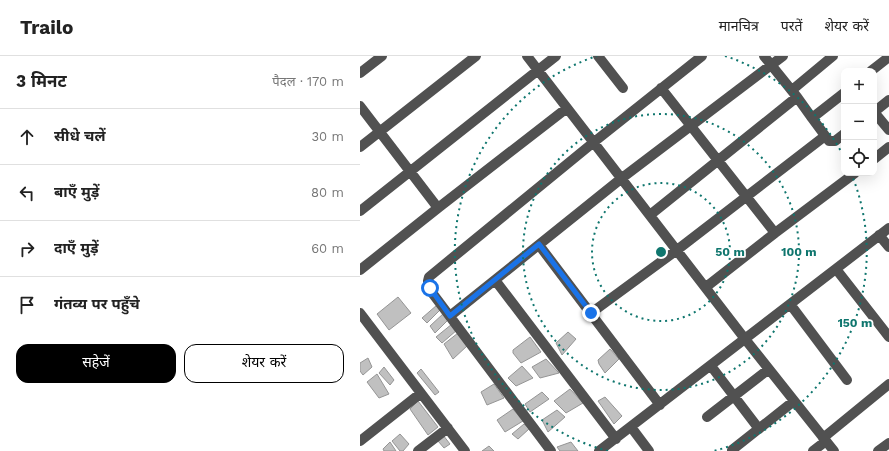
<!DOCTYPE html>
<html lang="hi">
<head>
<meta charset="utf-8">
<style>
	body { margin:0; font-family:"Work Sans","Noto Sans Devanagari",sans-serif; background:#f2f2f2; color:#222 }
	.controls { position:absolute; right:12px; top:12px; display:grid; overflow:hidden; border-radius:8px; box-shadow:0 4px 16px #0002 }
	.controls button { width:36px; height:36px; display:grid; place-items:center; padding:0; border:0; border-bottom:1px solid #e0e0e0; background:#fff; color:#222; font:20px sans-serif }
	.stop { position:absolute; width:12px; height:12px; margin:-9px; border:3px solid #1a73e8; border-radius:50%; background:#fff }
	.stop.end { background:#1a73e8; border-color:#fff; box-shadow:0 1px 4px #0008 }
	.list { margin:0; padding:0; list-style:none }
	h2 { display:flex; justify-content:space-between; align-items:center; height:52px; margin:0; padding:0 16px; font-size:17px }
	h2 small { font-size:13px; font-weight:400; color:#767676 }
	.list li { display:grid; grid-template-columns:26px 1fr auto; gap:12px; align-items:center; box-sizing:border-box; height:56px; padding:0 16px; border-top:1px solid #e0e0e0 }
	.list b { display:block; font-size:15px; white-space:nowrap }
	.list em { font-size:13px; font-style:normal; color:#767676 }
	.actions { display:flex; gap:8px; padding:12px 16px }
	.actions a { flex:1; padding:9px 0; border:1px solid #000; border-radius:12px; text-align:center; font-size:14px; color:#000 }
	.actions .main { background:#000; color:#fff }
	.icon { flex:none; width:22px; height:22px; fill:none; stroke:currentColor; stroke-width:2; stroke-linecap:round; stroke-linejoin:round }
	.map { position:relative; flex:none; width:529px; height:395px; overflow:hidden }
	header { display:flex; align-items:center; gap:24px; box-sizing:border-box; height:56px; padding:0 20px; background:#fff; border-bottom:1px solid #e0e0e0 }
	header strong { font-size:19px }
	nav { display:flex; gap:22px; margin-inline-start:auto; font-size:14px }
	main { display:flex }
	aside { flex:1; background:#fff }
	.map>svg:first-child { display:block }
</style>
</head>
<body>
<header>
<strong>Trailo</strong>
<nav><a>मानचित्र</a><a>परतें</a><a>शेयर करें</a></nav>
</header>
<main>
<aside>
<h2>3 मिनट<small>पैदल · 170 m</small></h2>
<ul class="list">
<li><svg class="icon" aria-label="ahead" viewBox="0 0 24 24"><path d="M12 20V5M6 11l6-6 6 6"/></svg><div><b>सीधे चलें</b></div><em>30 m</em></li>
<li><svg class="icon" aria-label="left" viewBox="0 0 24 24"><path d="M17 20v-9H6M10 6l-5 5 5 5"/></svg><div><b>बाएँ मुड़ें</b></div><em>80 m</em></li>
<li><svg class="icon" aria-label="right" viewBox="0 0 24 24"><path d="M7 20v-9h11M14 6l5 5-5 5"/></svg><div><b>दाएँ मुड़ें</b></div><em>60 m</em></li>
<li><svg class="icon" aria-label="arrive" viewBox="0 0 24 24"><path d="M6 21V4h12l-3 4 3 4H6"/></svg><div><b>गंतव्य पर पहुँचे</b></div></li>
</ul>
<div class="actions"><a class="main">सहेजें</a><a>शेयर करें</a></div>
</aside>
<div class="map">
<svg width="529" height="395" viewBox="0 0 529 395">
	<rect width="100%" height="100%" fill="#fff"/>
	<path fill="#c0c0c0" stroke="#959595" d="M38,241L51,257L29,274L17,258Z
		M77,249L81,253L67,267L62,262Z
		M84,257L89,263L75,277L70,270Z
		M92,268L97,274L82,287L76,281Z
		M208,276L216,283L202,299L196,287Z
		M98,277L107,290L93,303L84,288Z
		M170,281L181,296L161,307L153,297V294Z
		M250,293L259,303L245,317L239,308L238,304Z
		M8,302L12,311L3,319L0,315V307Z
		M186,303L199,317L180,322L172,311Z
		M162,310L173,322L156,330L148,322Z
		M24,311L34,324L30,329L19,317Z
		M61,313L79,336L75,339L57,317Z
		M17,318L29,338L19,342L7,326Z
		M134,328L144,342L127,349L121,336Z
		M210,333L223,347L206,357L194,345Z
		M182,336L189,343L170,356L165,348Z
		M245,341L262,360L254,368L238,345Z
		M58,345L78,371L68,379L50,353Z
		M153,353L163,365L145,376L137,364Z
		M197,354L205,361L188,376L182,364Z
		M164,368L169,373L158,383L152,378Z
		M40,378L49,388L43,395H40L32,385Z
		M83,379L90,388L84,392L78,385Z
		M30,386L36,395H24L23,393Z
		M211,386L218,395H200L197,391Z
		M129,390L134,395H122Z"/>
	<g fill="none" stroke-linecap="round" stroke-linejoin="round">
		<path stroke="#515151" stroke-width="10" d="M167,0L385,283L474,395
			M238,0L263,32
			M404,0L437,41L452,62L484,37
			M511,15L529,1
			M0,17L22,0
			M301,32L415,177L346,231
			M432,34L473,0
			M0,50L78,152L0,214
			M514,56L529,74
			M514,56L529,44
			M452,62L469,85H475L484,78
			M0,91L116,0
			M514,103L529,91
			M78,152L207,52
			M0,155L196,0
			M290,159L437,41
			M415,177L495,117
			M519,179L529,191
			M179,189L300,349
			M476,213L529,281
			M135,224L256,383
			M430,248L487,324
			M0,257L105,395
			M231,257L317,194L465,80
			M90,260L262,122L423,0
			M351,310L399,373
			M347,361L409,313
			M271,371L289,395
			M463,382L529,328
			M0,385L61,337
			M372,394L434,345
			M58,395L88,372
			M191,395L73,238L68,225L69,221L234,86L342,0
			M239,395L529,172
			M453,395L466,385
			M518,395L529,387"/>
	</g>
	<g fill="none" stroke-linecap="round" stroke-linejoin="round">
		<path stroke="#1a73e8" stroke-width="5" d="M70,232L90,260L179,188L231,257"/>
	</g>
	<g fill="none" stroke="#0f766e" stroke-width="2" stroke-dasharray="2 4">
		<circle cx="301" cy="196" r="69"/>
		<circle cx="301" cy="196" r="138"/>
		<path d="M248 395A206 206 0 0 1 237 0M365 0A206 206 0 0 1 484 101M491 117A206 206 0 0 1 354 395"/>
	</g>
	<circle cx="301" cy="196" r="6" fill="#0f766e" stroke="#fff" stroke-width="2"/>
	<g font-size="12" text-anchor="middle" font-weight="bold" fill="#0f766e" stroke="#fff" stroke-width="3.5" stroke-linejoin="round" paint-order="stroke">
		<text x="370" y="200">50 m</text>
		<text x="439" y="200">100 m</text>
		<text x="495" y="271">150 m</text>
	</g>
</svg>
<div class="controls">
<button>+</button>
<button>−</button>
<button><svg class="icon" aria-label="locate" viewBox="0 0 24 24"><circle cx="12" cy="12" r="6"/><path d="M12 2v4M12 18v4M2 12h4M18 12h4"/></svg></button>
</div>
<div class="stop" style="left:70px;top:232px"></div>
<div class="stop end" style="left:231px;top:257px"></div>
</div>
</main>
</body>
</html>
